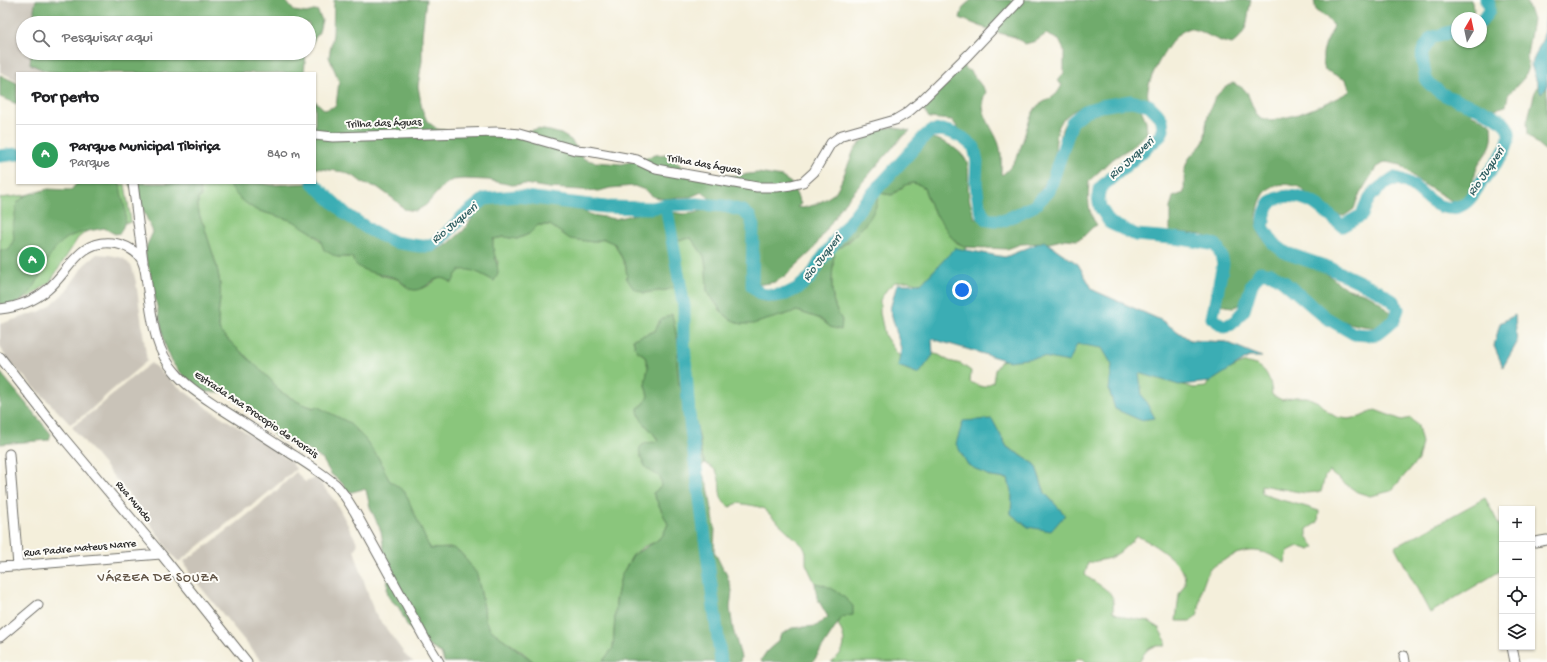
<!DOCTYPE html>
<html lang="pt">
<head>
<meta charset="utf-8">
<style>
	body { margin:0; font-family:"Gochi Hand",sans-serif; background:#f6f6f6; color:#202124 }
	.controls { position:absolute; right:12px; bottom:12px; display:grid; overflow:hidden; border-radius:0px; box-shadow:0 1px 3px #0004 }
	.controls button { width:36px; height:36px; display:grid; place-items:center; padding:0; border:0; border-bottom:1px solid #e0e0e0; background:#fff; color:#202124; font:20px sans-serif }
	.compass { position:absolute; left:1451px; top:12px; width:36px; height:36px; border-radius:50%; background:#fff; box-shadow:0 1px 3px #0004; rotate:9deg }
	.you { position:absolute; left:962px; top:290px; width:14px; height:14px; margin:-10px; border:3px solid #fff; border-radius:50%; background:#1a73e8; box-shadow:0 0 0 6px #1a73e833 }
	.badge { display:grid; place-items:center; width:26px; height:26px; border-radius:50%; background:#c8321e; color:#fff; font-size:13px; font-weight:700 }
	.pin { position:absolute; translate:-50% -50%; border:2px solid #fff; box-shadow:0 1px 4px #0006 }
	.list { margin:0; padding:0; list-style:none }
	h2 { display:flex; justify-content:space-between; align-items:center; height:52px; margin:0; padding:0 16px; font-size:17px }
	h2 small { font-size:13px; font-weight:400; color:#757577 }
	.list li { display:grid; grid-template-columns:26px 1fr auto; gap:12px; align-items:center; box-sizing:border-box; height:60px; padding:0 16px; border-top:1px solid #e0e0e0 }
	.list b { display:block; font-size:15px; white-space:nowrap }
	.list p { margin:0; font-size:13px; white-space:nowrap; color:#757577 }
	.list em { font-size:13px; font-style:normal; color:#757577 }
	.icon { flex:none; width:22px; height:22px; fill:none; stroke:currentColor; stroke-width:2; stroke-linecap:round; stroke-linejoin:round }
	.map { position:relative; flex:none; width:1547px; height:662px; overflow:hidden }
	.search { position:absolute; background:#fff; box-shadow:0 1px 3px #0004; left:16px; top:16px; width:300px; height:44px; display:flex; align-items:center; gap:10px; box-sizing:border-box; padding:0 14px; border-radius:22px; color:#757577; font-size:15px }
	.panel { position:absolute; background:#fff; box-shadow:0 1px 3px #0004; left:16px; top:72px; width:300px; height:112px; border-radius:0px }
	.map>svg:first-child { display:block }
</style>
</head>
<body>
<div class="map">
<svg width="1547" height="662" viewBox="0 0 1547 662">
	<rect width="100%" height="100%" fill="#fdfcf7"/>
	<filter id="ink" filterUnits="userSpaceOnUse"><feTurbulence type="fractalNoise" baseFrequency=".025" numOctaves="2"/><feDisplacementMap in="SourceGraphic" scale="8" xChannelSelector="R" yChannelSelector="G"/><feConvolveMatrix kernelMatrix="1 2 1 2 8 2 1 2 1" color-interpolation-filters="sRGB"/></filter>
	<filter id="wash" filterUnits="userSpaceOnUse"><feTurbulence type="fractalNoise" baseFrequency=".012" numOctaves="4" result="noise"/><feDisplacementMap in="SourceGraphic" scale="16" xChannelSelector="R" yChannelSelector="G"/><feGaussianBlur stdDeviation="0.9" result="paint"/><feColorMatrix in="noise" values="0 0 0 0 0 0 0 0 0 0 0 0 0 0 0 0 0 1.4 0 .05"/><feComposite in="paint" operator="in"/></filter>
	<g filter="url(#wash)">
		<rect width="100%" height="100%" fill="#f4efdb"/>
		<path fill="#c9c3b8" d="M0,0H59L61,23H23V53H51L44,73H17V80L0,72Z
			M97,254L109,255L123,258L132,267L136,282L147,361L111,391L87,413L70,424L6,358L0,346V324L41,311L50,306L67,290L84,265Z
			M151,363L176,385L207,408L262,442L291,462L296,469L259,500L239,514L179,562L173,556L135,502L72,427L100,406L129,380Z
			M296,472L305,482L316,478L335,501L358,544L354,550L374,612L407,657L414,662H262L190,574L184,561L204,548L241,520L272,495Z"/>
		<path fill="#8ac67c" stroke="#5a7854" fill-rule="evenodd" d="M199,183H227L241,199L256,210L293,220L311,232L337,257H352L379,275L397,279L409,289C414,288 419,289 423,288C436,284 437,271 452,283C454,279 455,274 459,271C468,265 485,276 494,281L498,262L492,251L493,239L504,237L517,239L529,234L538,225H550L559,231L582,240L593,242L604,239L615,244L626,267L627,279L644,293L667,290L684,275L676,251L678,240L691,238L704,256L706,267L707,291L721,311L730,319L764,320L797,311L821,319L830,327L842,320C827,299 833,275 834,251L850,241L875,208L879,193L892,195L905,185L913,183L920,185L924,188L931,207L957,243L967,247L966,249L975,258L932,286L908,281L895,282L887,289L880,300V313L885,336L898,355L909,358L926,352L939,355L949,361L961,364L971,371L970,382L983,387L993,382L995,370L1001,361L1024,356L1070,328L1167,380L1194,388L1206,387C1213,371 1216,373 1232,368C1236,367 1239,364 1243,363C1246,362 1249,363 1252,364C1268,367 1271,382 1272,395L1282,400L1295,397H1307L1318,402L1327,411L1336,417L1348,419L1360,417L1375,410L1402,420L1411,418L1418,426L1422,443L1418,460L1391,491L1370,496L1357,492L1333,475L1330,471L1325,476L1321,492L1305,493L1261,485L1262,494C1281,501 1300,504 1319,511L1318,522L1307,529V537L1315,547L1310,550L1298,546L1288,551L1285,563C1252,542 1240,551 1209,569L1201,591L1198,615L1190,621H1176L1179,594L1185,584C1185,581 1185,575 1183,572C1175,558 1151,542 1137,536L1120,552L1110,558L1088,563L1085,575C1093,582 1108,588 1113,598C1114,602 1113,608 1113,612L1124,617L1148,621L1158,627L1166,641L1165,646C1150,645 1146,649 1139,662H1086C1083,657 1078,658 1074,662H831C847,651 847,640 838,624L842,617H845L824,585L815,583L806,564V552L803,546L764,509C756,505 747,505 738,503L730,507C715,499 723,486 717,473C715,468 709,466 705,463L701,453L700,441L695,418L679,384L677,360L679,348L672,315L660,320L655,331L633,339L636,350L645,356L648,367L645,385L648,396L644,404L638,408L643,422L654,434L658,441L656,442L647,443L649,470L660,476L663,484L660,488L653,493L668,524L663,535L655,542L643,547L633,555L621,576L616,601L613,648L602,662H534L521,651L500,637L491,630L485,620L484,608L477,574L453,548L429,549L383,470L379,459L357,430L325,411L302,404L279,391L272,381L220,332C215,315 222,302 220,285C218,264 209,245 204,225C199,218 197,206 198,198L201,197ZM991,419L1007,447L1035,464L1045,493L1065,515L1011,514L1012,495L1008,479L991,477Z
			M125,184L131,222L91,228L78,238L50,282L31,296L0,306V198Z
			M1485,498L1502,530V570L1430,613L1395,547Z"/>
		<path fill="#6fab6c" stroke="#4d6b4c" d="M36,0H285L294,11L306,13L317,10L322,20L319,32L309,47V23H35L34,9Z
			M334,0H426L422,35V61L418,86L422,109L427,121L437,129L450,131L523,132L537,129L550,131L561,134L571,140L584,159L595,162L622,164L655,155L667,154L685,169L709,174L721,177L758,173L782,177L791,183L801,204L797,207L803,208L814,205L824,200L835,193L841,182L854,150L861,142L880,129L892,127L910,131L901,138L844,203L812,251L785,276L775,282L764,284H751L754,294L763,301L775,302L786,298L795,291L814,272L819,261L826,252L838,229L853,209L906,159L914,150L916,138C931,137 938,138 951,146C977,162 965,173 969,197C970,204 973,211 975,218C982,220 991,224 999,223C1007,223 1023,216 1030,212C1039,207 1061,171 1062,161C1064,149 1057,136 1064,125C1071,114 1086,113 1097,114L1102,103L1100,101C1087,103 1065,112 1059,126C1055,135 1056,149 1054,159C1046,192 1024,219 989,217L983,207L980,197L978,172L976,162L960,131L952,120L929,118L921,105L963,66L972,73L986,92C975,111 996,130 1000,148C1002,156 1001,165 1001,173L1002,175C1024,159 1022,130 1035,109C1039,102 1049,101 1055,95C1058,93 1060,88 1062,85L1057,81L1064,73V50L1059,40L1046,34L1036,41L1025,44L1015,37L992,31L960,18L963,7L971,0H1251C1246,20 1250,31 1232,44C1215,41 1206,32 1189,28C1185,30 1181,32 1178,35C1168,43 1141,88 1149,99L1137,100L1146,121L1147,133L1130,148L1110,161L1089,181C1088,197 1087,212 1097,225L1093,227L1082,238L1076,240L1066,239L1049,243L1021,244L1007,249L966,247L958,243L952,238L931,207L924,188L920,185L913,183L905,185L892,195L879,193C878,198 877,204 875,209C867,226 850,241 834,251C833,275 827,299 842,320L841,330L830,327L821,319L797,311L753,324H741L730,319L721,311L707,291L706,267L704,256L691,238L678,240L676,251L684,275L678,286L667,290L644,293L633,288L627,279L626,266L615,244L604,239L593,242L570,239L550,225H538L529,234L517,239L504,237L493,239C492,253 498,261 498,274L494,281C485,276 467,265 458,272C455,275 454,280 452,283C436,270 432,287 416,290C408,291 404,283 398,279C386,273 356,275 352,257H337L324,250L320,239L311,232L293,221L256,210L240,199L227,183H261L272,185L313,183L319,185L349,209L367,225L378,231L411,246L437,250L447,245L464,230L477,211L487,204L498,201L533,202L581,210L592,215L615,219L648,211L660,210L683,214L695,213L706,209L712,200L702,192L690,197H678L666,199L654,197L645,190L634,186L610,188L599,191L549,188L525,184L512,185L488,180L464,179L452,180L442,187L426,205L416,211L404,209L395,200L377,187L364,184L355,177L344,172L315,168V101L325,110L336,106L339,81L329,57L333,34Z
			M1314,0H1471L1474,8L1472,18H1457V42H1481V31L1485,28C1487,19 1490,9 1485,0H1526L1533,20L1527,55L1528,67L1524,78L1508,95L1506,106L1495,109L1469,105L1472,115L1483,119L1492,125C1494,151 1487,148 1477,168C1473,179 1470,191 1467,202L1455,203L1420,182L1401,165L1386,162L1376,168L1358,197L1354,209L1344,216C1340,215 1336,215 1332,214C1327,211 1314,202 1310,198C1302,190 1304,187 1291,185C1281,183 1270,185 1264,194C1261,199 1259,204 1258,211C1248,249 1297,260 1324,272C1332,276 1338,284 1346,288C1352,291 1360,291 1366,294C1377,298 1388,308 1393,318L1389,323L1388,327C1365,329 1334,322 1316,306C1311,302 1308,295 1303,290C1298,285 1279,271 1272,271C1243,267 1253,302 1234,307C1231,307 1225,306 1222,305L1218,294L1224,258L1223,246L1203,235L1179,232L1165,235L1170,230V208L1173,197L1184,193C1185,181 1182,167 1190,157C1194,152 1201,147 1204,141C1205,136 1206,130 1206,125C1210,106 1215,91 1233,83C1237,85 1241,87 1244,89C1252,98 1251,111 1261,118C1276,127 1336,100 1350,91L1346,80L1325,70C1319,49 1327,44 1334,26L1326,17L1316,11Z
			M31,53H306L304,73H61L46,71L30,64Z
			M0,75L17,83V104L0,97Z
			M1547,79V152L1537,144L1528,134L1527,122L1536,88Z
			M77,183H120C121,204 132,212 120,233L115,234L104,228C91,231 74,232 63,241C43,256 43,284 23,299C17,304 7,306 0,308V250H9L14,239L13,227L17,203L26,195L48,189L71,190Z
			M129,183H199L201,197L198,198C197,206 199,218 204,225C209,245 218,264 220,285C222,302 215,315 220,332L272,381L279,391L302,404L314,408L316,406L348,422L365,439L379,459L389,480L405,492L430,549L453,548L462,554L477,574L484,608L485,620L491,630L534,662H444L441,653L430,647L408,627L399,608L389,598L387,591L388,577L381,531L370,507L366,490L363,489L352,492L347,491L342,483L331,474L323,460L307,449L277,438L269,430L248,406L234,395L225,392H205L195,389L173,364L165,345L149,268C142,250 146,248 153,232L135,192Z
			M672,314L679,348L677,360L679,384L695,418L700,441L701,453L705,463L702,466L701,470L708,486L715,528L714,551L724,571L725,570L732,590L730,608L733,629L741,657L740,662H602L613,648L616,601L621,576L633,555L655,542L663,535L668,524L653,493L660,488L662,484L660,477C657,474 652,473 649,470C645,468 644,464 642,460C635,445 643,443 656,442L658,440C652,429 637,421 638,408L644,404L648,396L645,385L648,367L645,356L636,350L633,339L655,331L660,320Z
			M0,372L51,434L49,440L0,444Z
			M815,583C832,586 842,594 853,606V615L842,617L813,662H762L761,660L767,651L776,643L782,634L792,628L816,626L828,617L817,598Z"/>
		<path fill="#3badb4" stroke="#336c70" d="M1547,4V86L1541,94L1531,65L1543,38Z
			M1044,241L1078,264L1093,290L1161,320L1190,340L1226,342L1262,357H1249L1210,382L1179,385L1139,373L1142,395L1155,418L1140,420L1115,409L1109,390L1112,365L1102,348L1077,344L1069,362L1043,357L1008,361L932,339L933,355L919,374L898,366L901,349L890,309L897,284H921L955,248L1005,257Z
			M1515,315L1517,343L1503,367L1494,346L1500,323Z
			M992,419L1007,447L1035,464L1045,493L1065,515L1051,531L1028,527L1011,514L1012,495L1008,479L991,477L968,465L956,444L963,421Z"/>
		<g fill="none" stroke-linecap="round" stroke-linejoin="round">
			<path stroke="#3badb4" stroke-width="13" d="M1481,22L1489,11V4L1486,0
				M0,156L17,154
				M313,183L347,215L370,230L394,242L419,246H431L441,239L463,216L485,199L517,196L605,207L652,208L666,205L697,204L724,206L743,211L750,217L753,226L752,286L761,294L773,296L786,294L798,288L811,277L821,260L863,204L925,136L931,131L942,130L953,133L963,138L974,147L977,161L976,183L979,205L983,215L988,220H1005L1034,206L1049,191L1072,122L1085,111L1101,106L1131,101L1149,105L1157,113L1162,120L1163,130L1160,136L1100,188L1098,197L1100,207L1110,223L1136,235L1183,239L1216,245L1221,255L1223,264L1212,318L1225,327L1235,321L1244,310L1252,284L1260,272L1272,274L1283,281L1325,317L1354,334L1368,335L1377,334L1394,320L1398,309L1393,301L1379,291L1330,268L1286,253L1274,244L1263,227C1264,222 1264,216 1266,211C1274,190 1300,195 1315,204C1324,210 1333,219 1342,226L1362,215C1369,193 1376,190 1394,178C1420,182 1424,206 1449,208C1467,209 1473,194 1482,181C1491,169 1507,153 1509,137C1513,113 1455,103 1441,93C1437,90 1430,85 1427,81C1425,78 1425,73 1424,69C1423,64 1421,56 1423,51C1425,47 1429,42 1431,38L1457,30
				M666,205L684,307V343L689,414L721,662"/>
		</g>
	</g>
	<g filter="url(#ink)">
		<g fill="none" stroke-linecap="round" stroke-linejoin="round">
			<defs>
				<path id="minor" d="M315,135L333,137L497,132L519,134L575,150L588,151L637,160L656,169L757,187H777L791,185L803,182L814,172L831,143L842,135L895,120L907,113L921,101L968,55L1020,0
					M133,183L143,261
					M0,309C17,307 34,301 47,290C69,272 79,239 112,243C124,244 140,252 143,263C146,270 146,278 147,284C152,315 153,348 175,372C187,387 204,397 220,408C241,421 262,435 284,449C301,460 320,471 336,485C344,493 349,503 355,512L425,639L439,662
					M0,357L61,435L161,554L247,662
					M9,454L18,566
					M1535,542L1547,540
					M0,567L161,554
					M0,637L38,605
					M1512,647L1515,662
					M1404,656L1405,662"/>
			</defs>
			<use href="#minor" stroke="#717069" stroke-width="11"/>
			<use href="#minor" stroke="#fff" stroke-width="9"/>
		</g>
	</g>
	<g text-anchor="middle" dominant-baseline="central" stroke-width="4" stroke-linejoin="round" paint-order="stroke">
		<g font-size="11" fill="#2b2b2b" stroke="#fdfcf7">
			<text transform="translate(384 124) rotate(-2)">Trilha das Águas</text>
			<text transform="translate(704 165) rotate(10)">Trilha das Águas</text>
			<text transform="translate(256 415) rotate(34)">Estrada Ana Procopio de Morais</text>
			<text transform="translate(133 502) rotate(50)">Rua Mundo</text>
			<text transform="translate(80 549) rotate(-5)">Rua Padre Mateus Narre</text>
		</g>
		<g font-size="12" font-style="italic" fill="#315f62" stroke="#fdfcf7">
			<text transform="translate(1132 159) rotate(-42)">Rio Juqueri</text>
			<text transform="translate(1487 172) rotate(-56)">Rio Juqueri</text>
			<text transform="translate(455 224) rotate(-40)">Rio Juqueri</text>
			<text transform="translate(823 258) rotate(-52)">Rio Juqueri</text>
		</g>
		<g font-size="13" letter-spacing="1" fill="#625547" stroke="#fdfcf7">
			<text x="158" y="578">VÁRZEA DE SOUZA</text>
		</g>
	</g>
</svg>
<div class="controls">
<button>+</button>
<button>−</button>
<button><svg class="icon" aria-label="locate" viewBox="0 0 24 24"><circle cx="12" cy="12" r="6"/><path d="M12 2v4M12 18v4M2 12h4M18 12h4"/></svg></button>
<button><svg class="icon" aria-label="layers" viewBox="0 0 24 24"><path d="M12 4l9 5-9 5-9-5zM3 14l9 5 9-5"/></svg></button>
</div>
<svg class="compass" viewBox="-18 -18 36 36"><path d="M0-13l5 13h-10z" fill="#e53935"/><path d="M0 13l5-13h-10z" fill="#757577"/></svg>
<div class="you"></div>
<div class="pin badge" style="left:32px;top:260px;background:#2e9e5b">A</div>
<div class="search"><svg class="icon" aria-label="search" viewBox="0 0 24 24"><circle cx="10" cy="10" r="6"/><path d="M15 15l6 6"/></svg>Pesquisar aqui</div>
<section class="panel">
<h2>Por perto<small></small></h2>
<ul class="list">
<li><span class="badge" style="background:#2e9e5b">A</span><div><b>Parque Municipal Tibiriça</b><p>Parque</p></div><em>840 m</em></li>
</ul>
</section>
</div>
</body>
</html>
